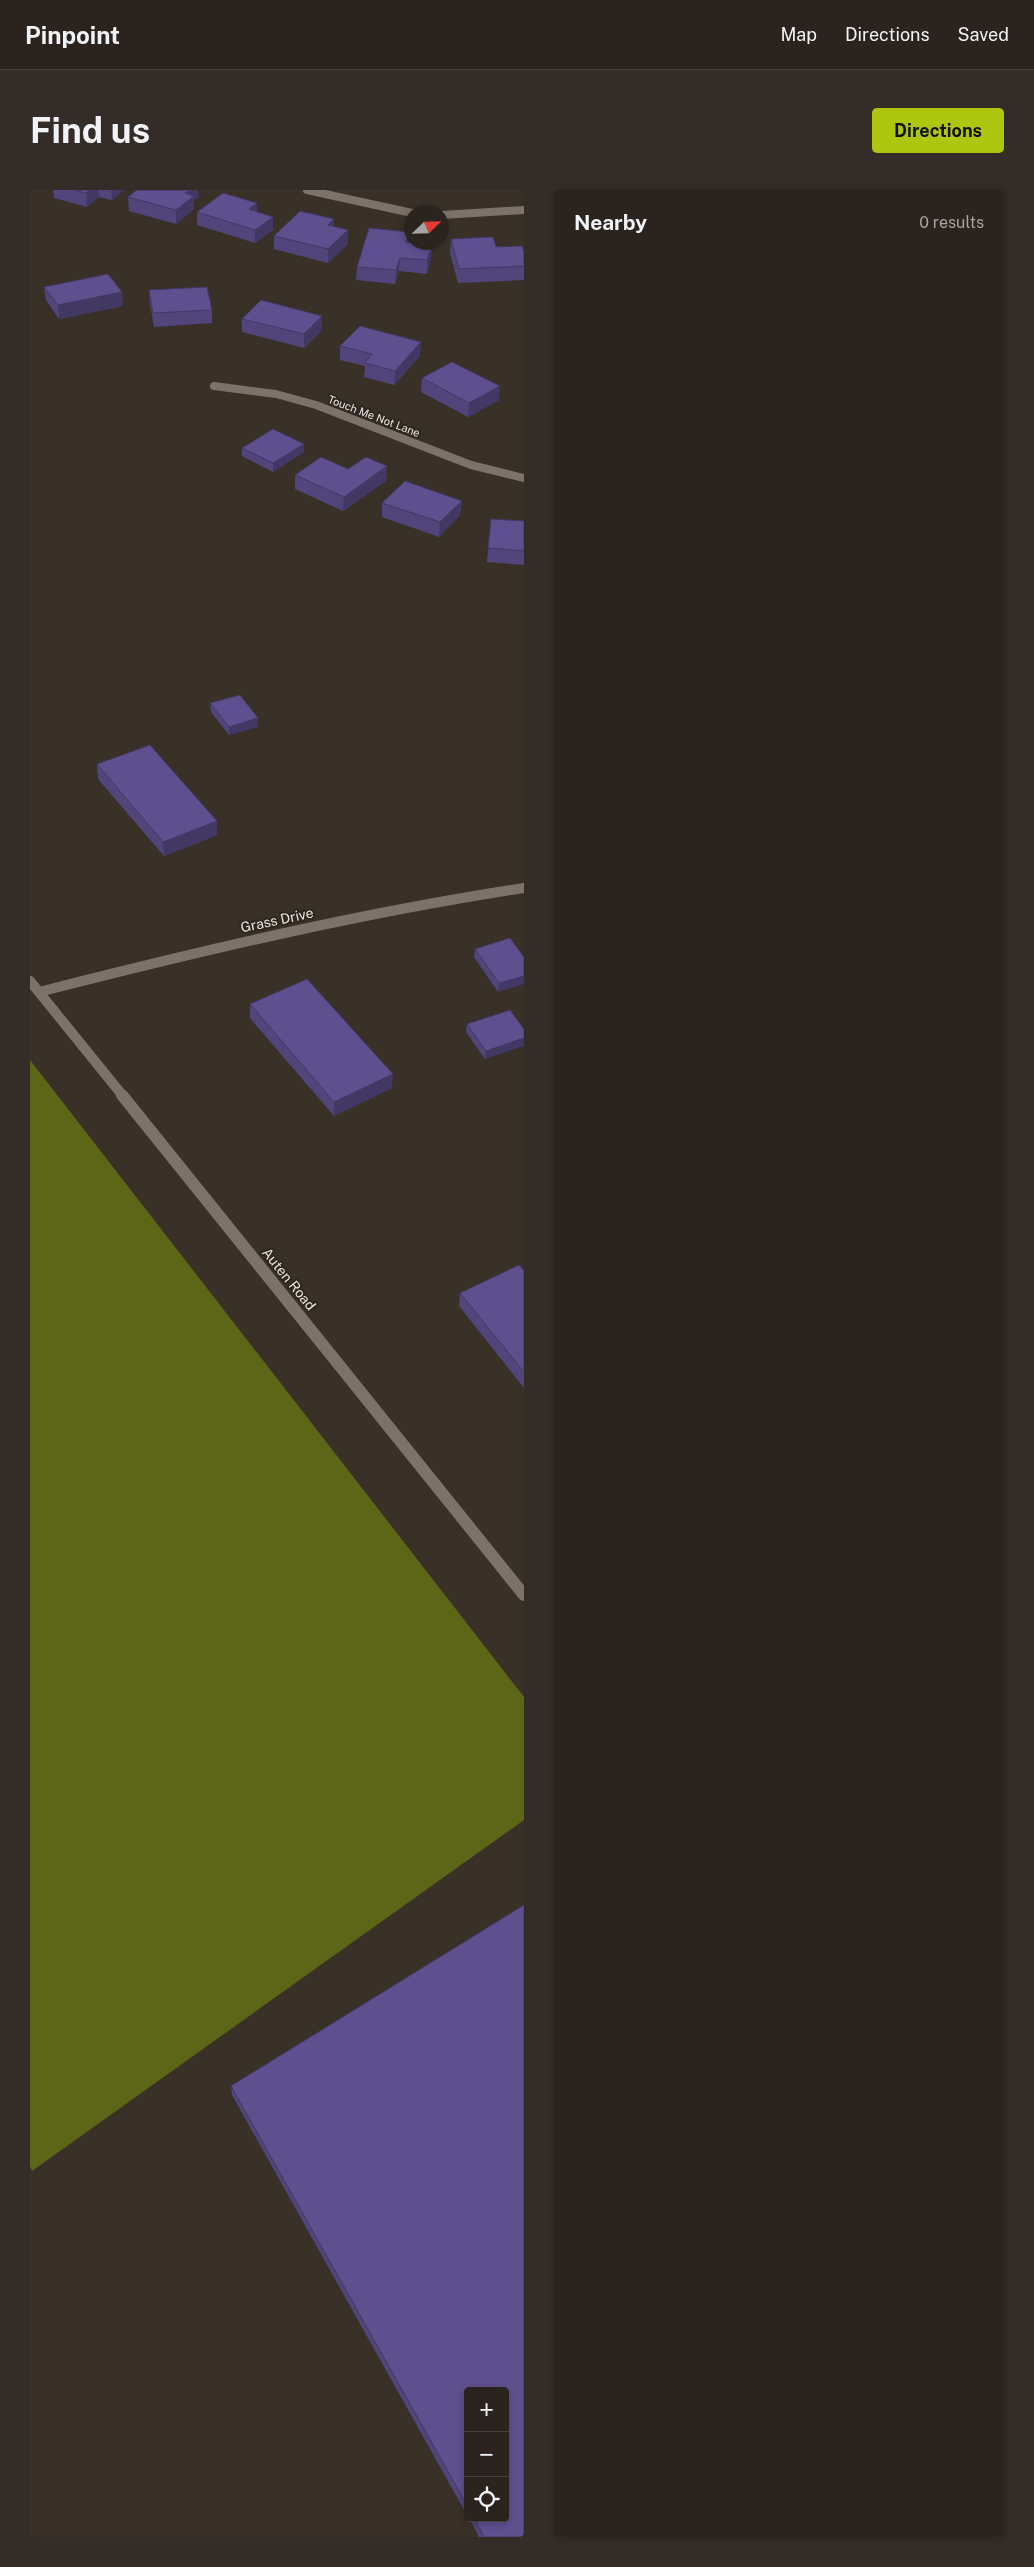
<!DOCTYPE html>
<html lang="en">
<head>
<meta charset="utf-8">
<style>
	body { margin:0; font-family:"Public Sans",sans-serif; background:#332c27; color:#f1f3f6 }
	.controls { position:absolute; right:15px; bottom:15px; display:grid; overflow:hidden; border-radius:5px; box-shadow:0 2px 8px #0003 }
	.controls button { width:45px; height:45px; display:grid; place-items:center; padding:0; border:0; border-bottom:1px solid #47413c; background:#2b241e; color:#f1f3f6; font:25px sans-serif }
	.compass { position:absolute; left:374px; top:15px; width:45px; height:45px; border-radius:50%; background:#2b241e; box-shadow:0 2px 8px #0003; rotate:67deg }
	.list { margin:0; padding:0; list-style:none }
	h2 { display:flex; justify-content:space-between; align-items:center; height:65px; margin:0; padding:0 20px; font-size:21px }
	h2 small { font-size:16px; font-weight:400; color:#a6a4a4 }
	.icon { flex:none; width:28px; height:28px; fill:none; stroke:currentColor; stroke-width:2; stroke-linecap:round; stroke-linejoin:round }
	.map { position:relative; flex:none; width:494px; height:2347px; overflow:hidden; border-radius:5px }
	header { display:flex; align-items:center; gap:30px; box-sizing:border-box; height:70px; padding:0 25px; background:#2b241e; border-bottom:1px solid #47413c }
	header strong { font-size:24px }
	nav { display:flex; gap:28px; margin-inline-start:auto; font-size:18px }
	.intro { display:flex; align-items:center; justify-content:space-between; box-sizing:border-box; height:120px; padding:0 30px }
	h1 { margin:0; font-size:35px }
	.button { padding:12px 22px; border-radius:5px; background:#adc610; color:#111; font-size:18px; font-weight:700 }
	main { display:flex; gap:30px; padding:0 30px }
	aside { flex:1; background:#2b241e; border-radius:5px; box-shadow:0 2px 8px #0003 }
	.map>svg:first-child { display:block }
</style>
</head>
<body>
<header>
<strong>Pinpoint</strong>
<nav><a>Map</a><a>Directions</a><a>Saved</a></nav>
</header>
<div class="intro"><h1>Find us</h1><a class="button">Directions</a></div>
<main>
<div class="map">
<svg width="494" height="2347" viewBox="0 0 494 2347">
	<rect width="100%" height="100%" fill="#393028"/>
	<path fill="#5c6617" d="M0,870L494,1507V1630L2,1981L0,1976Z"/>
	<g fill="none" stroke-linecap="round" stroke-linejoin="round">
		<path stroke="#7c7269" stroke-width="8" d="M277,0L382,23
			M412,25L494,20
			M184,196L246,204L286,215L441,275L494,288"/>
		<path stroke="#7c7269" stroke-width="10" d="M9,802C170,761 330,723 494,698"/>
		<path stroke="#7c7269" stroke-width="10" d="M0,791L93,906"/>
		<path stroke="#7c7269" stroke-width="12" d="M92,905L494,1405"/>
	</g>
	<path fill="#51457b" d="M23,0H94L82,10L69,7L57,17L24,8Z
		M107,0H168L169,7L164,10V19L146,34L99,21L98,7Z
		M227,13V22L243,27V40L225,53L167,35V22Z
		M304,37L318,40V54L298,73L244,59V46Z
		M379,42V52L402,54L401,68L397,84L369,81L365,94L326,90L327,77Z
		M421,49L494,62V90L428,93L420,63Z
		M14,97L93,116L29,129L16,110Z
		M119,100L182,120V133L124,137L120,114Z
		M212,129L292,140L274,158L212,142Z
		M310,156L390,166L364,195L334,187L335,176L310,170Z
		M392,188L469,210L438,227L391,202Z
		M274,254V262L243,282L212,266V258Z
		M265,285L356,291L313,321L265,299Z
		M352,313L430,325L409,347L352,327Z
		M461,329L494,331V375L457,372Z
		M180,513L228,537L199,545L181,522Z
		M67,574L187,631V645L134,666L68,589Z
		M480,748L468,802L444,767L445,759Z
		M220,814L362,898L304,926L220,828Z
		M437,834L494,839L455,869L436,842Z
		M494,1081V1198L429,1116L430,1103Z
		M494,1715V2347H449L439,2328H475V2201H438V2327L202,1905L201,1896Z"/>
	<path fill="#423864" d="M60,0H68L69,7L57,17L56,3Z
		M81,0H94L82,10Z
		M160,0H168L169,7L164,10V19L146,34V20L155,3Z
		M227,13V27L219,19Z
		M243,27V40L225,53V40Z
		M304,29V43L298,35Z
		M318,40V54L298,73V59Z
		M379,42V55L376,52Z
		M402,54L401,68L397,84V70Z
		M370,68L369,81L365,94L366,80Z
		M92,102L93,116L29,129L28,115Z
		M292,126V140L274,158V144Z
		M391,152L390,166L364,195L365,181Z
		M470,196L469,210L438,227L439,213Z
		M274,254V262L243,282V273Z
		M357,276L356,291L313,321L314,307Z
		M432,311L430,325L409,347L410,332Z
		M228,528V537L199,545V537Z
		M187,631V645L134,666L133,652Z
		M494,786V794L468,802L469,793Z
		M494,848V856L455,869L456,861Z
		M363,884L362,898L304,926V912Z"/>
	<path fill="#5e508f" stroke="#423864" d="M44,0H60L56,3Z
		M107,0H160L155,3L164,6L146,20L98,7Z
		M193,3L227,13L219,19L243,27L225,40L167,22Z
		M270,21L304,29L298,35L318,40L298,59L244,46Z
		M339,38L379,42L376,52L402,54L397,70L370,68L366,80L327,77Z
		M463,47L466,57L492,56L494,62V76L429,79L421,49Z
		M78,84L92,102L28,115L14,97Z
		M177,97L182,120L123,123L119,100Z
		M231,110L292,126L274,144L212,129Z
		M330,136L391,152L365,181L335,173L342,164L310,156Z
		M422,172L470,196L439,213L392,188Z
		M243,239L274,254L243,273L212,258Z
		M291,267L318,279L336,267L357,276L314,307L265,285Z
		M375,291L432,311L410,332L352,313Z
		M461,329L494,331V361L458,358Z
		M210,505L228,528L199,537L180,513Z
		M120,555L187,631L133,652L67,574Z
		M480,748L494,767V786L469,793L445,759Z
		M277,789L363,884L304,912L220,814Z
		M480,820L494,839V848L456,861L437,834Z
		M489,1075L494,1081V1182L430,1103Z
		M494,1715V2347H454L444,2328H475V2201H438V2317L201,1896Z"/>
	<g text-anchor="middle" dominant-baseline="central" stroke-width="4" stroke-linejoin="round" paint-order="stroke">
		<g font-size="11" fill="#e9e4de" stroke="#2f271f">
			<text transform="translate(344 226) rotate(21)">Touch Me Not Lane</text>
		</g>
		<g font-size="14" fill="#e9e4de" stroke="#2f271f">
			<text transform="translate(247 730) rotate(-12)">Grass Drive</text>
			<text transform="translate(259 1089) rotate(51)">Auten Road</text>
		</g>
	</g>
</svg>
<div class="controls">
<button>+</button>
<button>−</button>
<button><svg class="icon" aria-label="locate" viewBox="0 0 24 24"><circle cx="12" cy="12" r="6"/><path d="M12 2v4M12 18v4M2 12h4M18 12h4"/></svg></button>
</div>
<svg class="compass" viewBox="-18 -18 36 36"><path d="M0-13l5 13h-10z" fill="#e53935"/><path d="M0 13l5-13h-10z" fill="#a6a4a4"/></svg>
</div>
<aside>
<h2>Nearby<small>0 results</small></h2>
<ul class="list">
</ul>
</aside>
</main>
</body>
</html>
